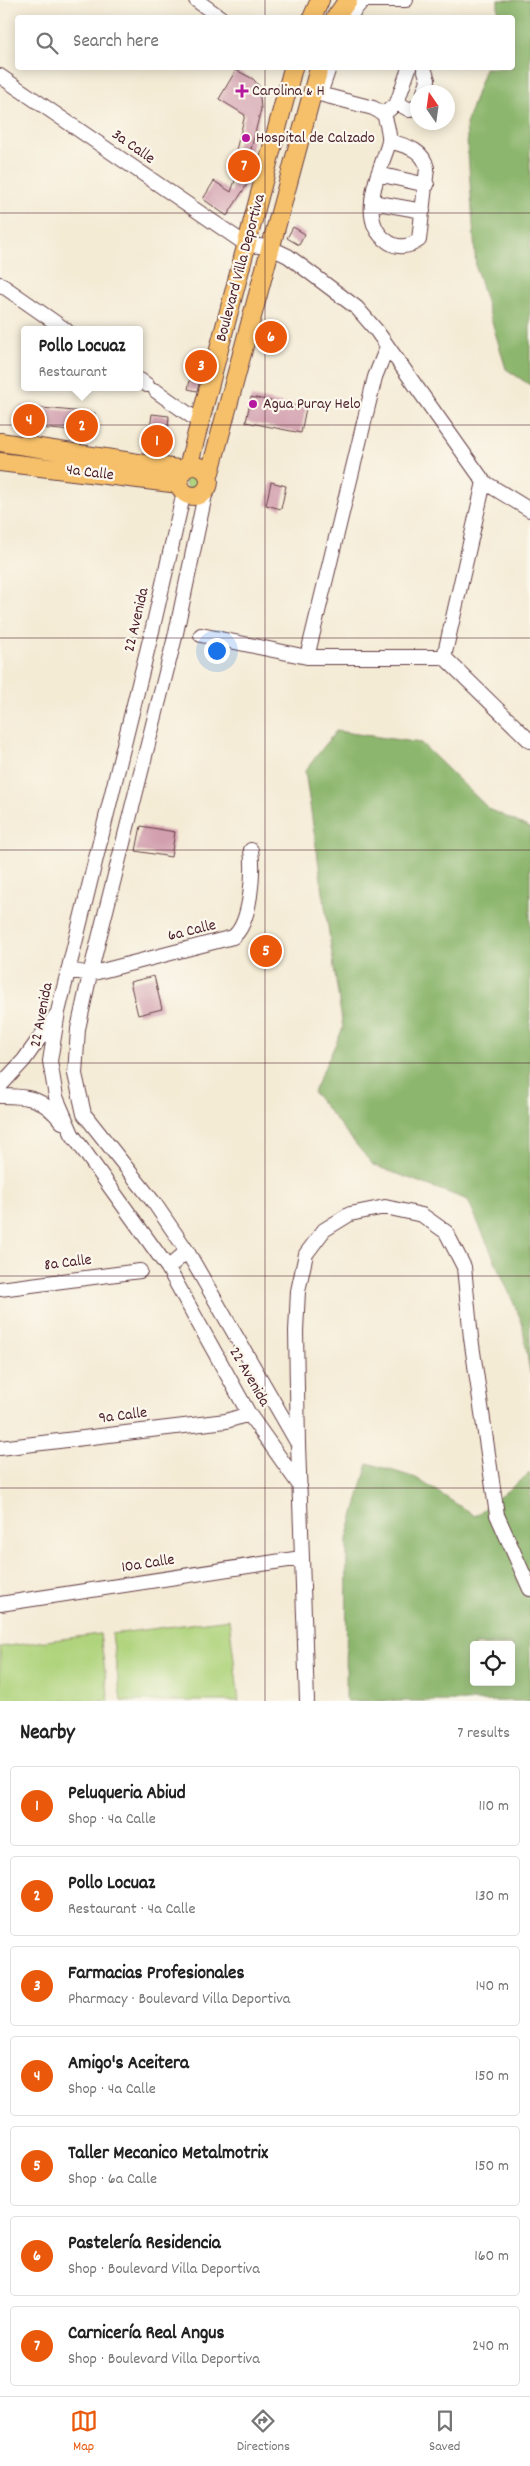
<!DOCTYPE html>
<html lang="en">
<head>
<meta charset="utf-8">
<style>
	body { margin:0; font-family:Dekko,sans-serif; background:#f2f2f2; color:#222 }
	.controls { position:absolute; right:15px; bottom:15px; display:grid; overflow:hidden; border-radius:5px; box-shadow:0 2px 12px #0003 }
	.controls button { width:45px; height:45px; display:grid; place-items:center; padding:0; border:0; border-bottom:1px solid #e0e0e0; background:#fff; color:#222; font:25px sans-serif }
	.compass { position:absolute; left:410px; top:85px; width:45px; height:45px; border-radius:50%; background:#fff; box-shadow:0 2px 12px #0003; rotate:347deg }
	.you { position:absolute; left:216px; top:650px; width:18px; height:18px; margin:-12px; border:4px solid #fff; border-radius:50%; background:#1a73e8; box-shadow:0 0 0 8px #1a73e833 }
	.badge { display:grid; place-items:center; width:32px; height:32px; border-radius:50%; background:#ea580c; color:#fff; font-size:16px; font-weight:700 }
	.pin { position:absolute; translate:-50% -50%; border:2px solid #fff; box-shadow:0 1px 5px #0006 }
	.popup { position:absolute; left:21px; top:326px; width:122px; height:65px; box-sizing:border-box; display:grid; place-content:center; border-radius:5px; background:#fff; filter:drop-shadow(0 1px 4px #0005); font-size:16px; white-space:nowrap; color:#767676 }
	.popup b { font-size:19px; color:#222 }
	.popup::after { content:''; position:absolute; left:50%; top:100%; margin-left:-10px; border:10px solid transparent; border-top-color:#fff }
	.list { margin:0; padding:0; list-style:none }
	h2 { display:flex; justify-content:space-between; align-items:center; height:65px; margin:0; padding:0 20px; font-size:21px }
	h2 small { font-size:16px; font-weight:400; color:#767676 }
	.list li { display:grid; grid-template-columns:32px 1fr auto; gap:15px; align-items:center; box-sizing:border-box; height:80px; margin:0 10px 10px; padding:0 10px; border:1px solid #e0e0e0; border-radius:5px }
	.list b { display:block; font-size:19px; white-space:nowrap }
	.list p { margin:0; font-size:16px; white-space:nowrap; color:#767676 }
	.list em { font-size:16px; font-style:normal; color:#767676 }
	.icon { flex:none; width:28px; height:28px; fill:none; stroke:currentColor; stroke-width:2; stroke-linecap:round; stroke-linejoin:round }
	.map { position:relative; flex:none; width:530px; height:1701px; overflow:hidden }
	.search { position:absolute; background:#fff; box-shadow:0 2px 12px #0003; left:15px; right:15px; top:15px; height:55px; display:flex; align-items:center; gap:12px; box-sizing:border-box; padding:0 18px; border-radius:5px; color:#767676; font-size:19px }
	.sheet { height:695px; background:#fff }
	nav { display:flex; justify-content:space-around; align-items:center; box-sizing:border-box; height:70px; border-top:1px solid #e0e0e0; background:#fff; font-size:14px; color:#767676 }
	nav a { display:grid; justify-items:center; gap:2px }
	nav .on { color:#ea580c }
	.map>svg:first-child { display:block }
</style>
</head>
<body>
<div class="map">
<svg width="530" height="1701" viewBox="0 0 530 1701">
	<rect width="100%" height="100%" fill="#fbf7ec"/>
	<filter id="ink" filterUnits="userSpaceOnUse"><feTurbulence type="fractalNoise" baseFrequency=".02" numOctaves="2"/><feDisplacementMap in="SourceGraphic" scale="10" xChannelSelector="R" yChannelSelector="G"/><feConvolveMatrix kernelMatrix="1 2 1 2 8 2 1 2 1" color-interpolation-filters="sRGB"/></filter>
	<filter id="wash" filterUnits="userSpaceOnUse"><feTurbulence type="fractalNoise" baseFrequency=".0096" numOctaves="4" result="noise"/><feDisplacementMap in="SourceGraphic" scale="20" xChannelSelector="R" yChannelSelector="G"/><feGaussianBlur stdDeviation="1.12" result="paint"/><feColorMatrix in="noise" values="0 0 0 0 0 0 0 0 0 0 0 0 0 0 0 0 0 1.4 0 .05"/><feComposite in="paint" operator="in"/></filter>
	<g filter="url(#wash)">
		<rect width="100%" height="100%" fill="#f4ebd5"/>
		<path fill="#b0d47e" stroke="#7d7a54" d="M185 481a9 9 0 1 1 18 0a9 9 0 1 1-18 0Z
			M229,1619L239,1701H121L112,1634Z
			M100,1634L109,1701H0V1647Z"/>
		<path fill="#8cb66d" stroke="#6b6a4c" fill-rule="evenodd" d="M498,0H530V385L506,369L476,268L466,124L485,68H512V18L498,17Z
			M336,731L421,743L489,809L530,828V1373L522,1322L468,1200L373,1165L313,1092L343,1028L305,771Z
			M368,1463L416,1478L475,1516L530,1473V1701H346L347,1539ZM474,1645H511V1682H474Z"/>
		<g id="blocks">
			<path fill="#d29fae" d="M236,70L253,79L259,86L261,109L250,153L248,183L227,216L203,199L214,181L231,192L240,166L229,160L236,150L245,115L219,99Z
				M293,227L305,234L299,245L287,238Z
				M265,325L281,329L277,349L261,345Z
				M195,360L205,362L197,391L188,389Z
				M251,397L306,408L301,433L246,422Z
				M21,406L95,413L93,433L19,426Z
				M152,414L169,416L166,453L147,451Z
				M271,482L286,486L281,509L266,505Z
				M141,826L175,832L171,857L136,851Z
				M261,936L280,954L270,965L251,948Z
				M154,976L162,1009L138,1015L130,982Z"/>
		</g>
	</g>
	<g filter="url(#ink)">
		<use href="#blocks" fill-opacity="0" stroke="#643e44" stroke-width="1"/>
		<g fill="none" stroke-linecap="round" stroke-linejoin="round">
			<defs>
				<path id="minor" d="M196,0L221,18
					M367,0H406
					M348,18L363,0
					M424,68L428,80L424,92
					M0,76L247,245L269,247L288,256L357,308L376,330L484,482L530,510
					M312,92L373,108L384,114C386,122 390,132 389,141C388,148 384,156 382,163C373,186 362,224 387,241C397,249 409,247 419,240L427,168C423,149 406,146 389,141
					M320,94L329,68
					M397,103L410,110L418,106
					M384,114L397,103L409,68
					M378,174L427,185
					M372,202L423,211
					M0,284L66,330
					M140,380L147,385
					M156,391L201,423
					M206,490L176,633L90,974L78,1029L75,1074L84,1114L155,1204L187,1251L298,1444
					M184,492L153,627L58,1012L50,1061L56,1097L72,1134L168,1268L249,1414L300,1486
					M201,635L307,657H444L530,741
					M307,657L375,377L387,347
					M444,657L484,482
					M69,970L90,974L233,937C251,923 254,872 251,850
					M0,1086L24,1060L56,1015
					M0,1096C30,1096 43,1098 62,1122
					M168,1268L187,1251
					M0,1289L140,1271
					M0,1448L226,1421L249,1414
					M0,1604L301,1558
					M307,1701L298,1444L296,1331L298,1291L306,1254L324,1230L350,1214L385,1207L422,1215L446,1232L464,1267L471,1338L497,1515L530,1589"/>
				<path id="major" d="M312,18L320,0
					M335,18L348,0
					M0,442L184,470
					M0,462L179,484
					M179 481a15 15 0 1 1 30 0a15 15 0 1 1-30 0Z
					M188,467L293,68
					M209,476L319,68"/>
			</defs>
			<use href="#minor" stroke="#643e44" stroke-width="16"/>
			<use href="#major" stroke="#643e44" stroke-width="20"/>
			<use href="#minor" stroke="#fff" stroke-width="14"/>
			<use href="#major" stroke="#f6c06b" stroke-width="18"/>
		</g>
	</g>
	<path fill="none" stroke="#4a1f2b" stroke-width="1" stroke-opacity="0.55" d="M265,0V18M265,68V1701M0,213H530M0,425H530M0,638H530M0,850H530M0,1063H530M0,1276H530M0,1488H530"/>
	<g fill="#b5179e" stroke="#fbf7ec" stroke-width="2">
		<path d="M239.5 83.5h5v5h5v5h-5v5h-5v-5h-5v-5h5z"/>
		<circle cx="246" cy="138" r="5"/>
		<circle cx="253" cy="404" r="5"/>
	</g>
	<g text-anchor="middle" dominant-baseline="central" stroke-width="4.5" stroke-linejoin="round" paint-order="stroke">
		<g font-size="16" fill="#4a1f2b" stroke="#fbf7ec" text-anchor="start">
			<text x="252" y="91">Carolina &amp; H</text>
			<text x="256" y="138">Hospital de Calzado</text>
			<text x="263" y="404">Agua Puray Helo</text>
		</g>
		<g font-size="16" fill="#4a1f2b" stroke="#fbf7ec">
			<text transform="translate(133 147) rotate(35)">3a Calle</text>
			<text transform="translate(241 268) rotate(-75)">Boulevard Villa Deportiva</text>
			<text transform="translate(90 473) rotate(7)">4a Calle</text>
			<text transform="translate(137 620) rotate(-77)">22 Avenida</text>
			<text transform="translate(192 931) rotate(-14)">6a Calle</text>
			<text transform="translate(42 1015) rotate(-79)">22 Avenida</text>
			<text transform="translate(68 1263) rotate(-7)">8a Calle</text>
			<text transform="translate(249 1377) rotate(60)">22 Avenida</text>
			<text transform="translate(123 1416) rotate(-7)">9a Calle</text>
			<text transform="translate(148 1564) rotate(-9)">10a Calle</text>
		</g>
	</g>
</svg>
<div class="controls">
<button><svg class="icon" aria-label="locate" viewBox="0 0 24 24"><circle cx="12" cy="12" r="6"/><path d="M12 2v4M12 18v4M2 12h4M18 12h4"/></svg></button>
</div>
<svg class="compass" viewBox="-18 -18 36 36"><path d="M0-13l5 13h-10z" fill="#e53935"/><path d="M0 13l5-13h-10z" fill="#767676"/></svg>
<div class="you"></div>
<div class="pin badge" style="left:157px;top:441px">1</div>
<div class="pin badge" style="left:82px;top:426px">2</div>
<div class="popup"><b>Pollo Locuaz</b>Restaurant</div>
<div class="pin badge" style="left:201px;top:366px">3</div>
<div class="pin badge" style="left:29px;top:420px">4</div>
<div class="pin badge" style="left:266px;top:951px">5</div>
<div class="pin badge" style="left:271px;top:337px">6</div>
<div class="pin badge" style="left:244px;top:166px">7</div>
<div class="search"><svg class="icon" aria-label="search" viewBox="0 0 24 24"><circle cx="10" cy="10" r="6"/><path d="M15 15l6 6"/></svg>Search here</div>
</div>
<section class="sheet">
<h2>Nearby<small>7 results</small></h2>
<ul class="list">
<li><span class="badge">1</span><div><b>Peluqueria Abiud</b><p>Shop · 4a Calle</p></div><em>110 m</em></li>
<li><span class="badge">2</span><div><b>Pollo Locuaz</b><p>Restaurant · 4a Calle</p></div><em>130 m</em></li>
<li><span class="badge">3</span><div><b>Farmacias Profesionales</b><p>Pharmacy · Boulevard Villa Deportiva</p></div><em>140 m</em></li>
<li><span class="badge">4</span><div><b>Amigo's Aceitera</b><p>Shop · 4a Calle</p></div><em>150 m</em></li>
<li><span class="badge">5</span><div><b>Taller Mecanico Metalmotrix</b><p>Shop · 6a Calle</p></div><em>150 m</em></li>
<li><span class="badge">6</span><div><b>Pastelería Residencia</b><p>Shop · Boulevard Villa Deportiva</p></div><em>160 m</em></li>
<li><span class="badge">7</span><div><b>Carnicería Real Angus</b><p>Shop · Boulevard Villa Deportiva</p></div><em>240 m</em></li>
</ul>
</section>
<nav>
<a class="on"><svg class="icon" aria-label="map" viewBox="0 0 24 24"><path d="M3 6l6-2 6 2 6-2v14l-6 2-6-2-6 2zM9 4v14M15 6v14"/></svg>Map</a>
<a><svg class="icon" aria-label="directions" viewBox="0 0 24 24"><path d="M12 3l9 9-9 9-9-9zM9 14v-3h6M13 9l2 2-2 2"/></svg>Directions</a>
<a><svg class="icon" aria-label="saved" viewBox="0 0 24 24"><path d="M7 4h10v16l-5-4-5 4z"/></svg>Saved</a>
</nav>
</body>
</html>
